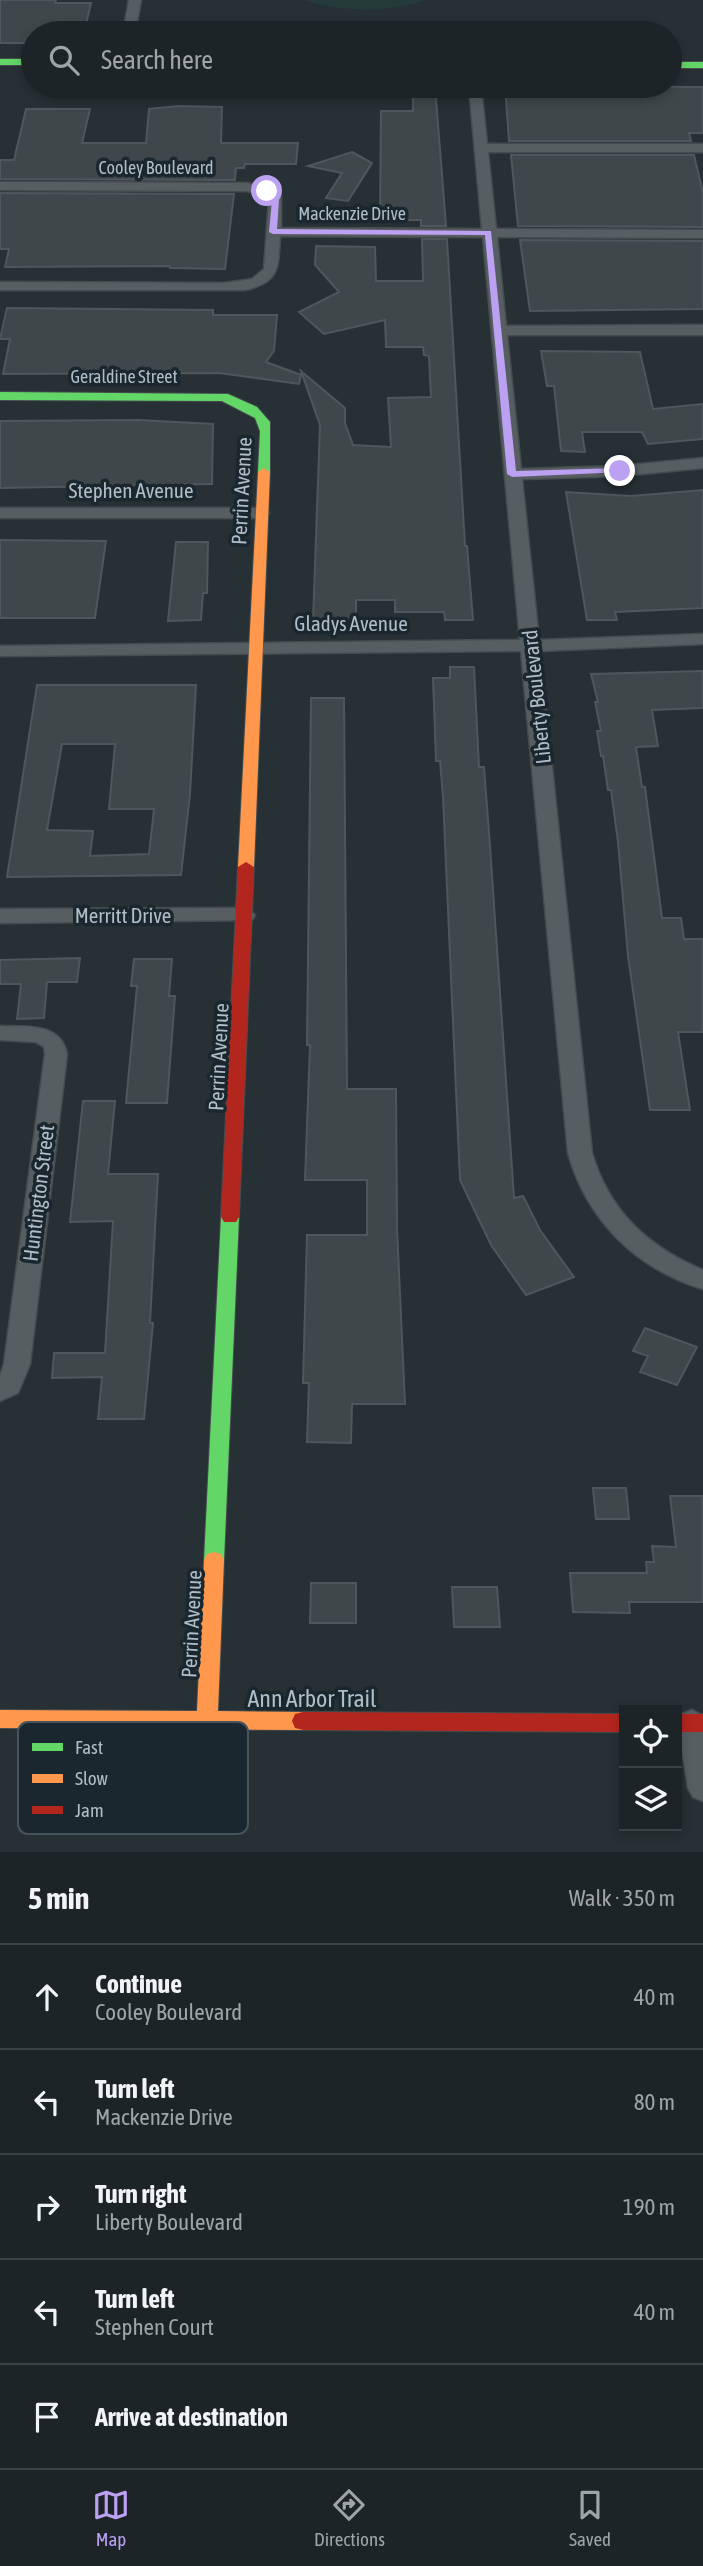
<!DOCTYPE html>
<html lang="en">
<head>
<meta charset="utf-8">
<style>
	body { margin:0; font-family:"Asap Condensed",sans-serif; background:#2a3033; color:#f1f3f6 }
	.controls { position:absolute; right:21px; bottom:21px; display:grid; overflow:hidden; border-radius:0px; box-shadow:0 4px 10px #0003 }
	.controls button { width:63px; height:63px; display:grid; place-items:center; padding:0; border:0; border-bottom:2px solid #3b4144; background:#1d2427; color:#f1f3f6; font:35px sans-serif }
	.stop { position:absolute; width:21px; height:21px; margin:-16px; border:5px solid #bca0f2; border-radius:50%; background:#fff }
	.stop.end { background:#bca0f2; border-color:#fff; box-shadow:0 2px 7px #0008 }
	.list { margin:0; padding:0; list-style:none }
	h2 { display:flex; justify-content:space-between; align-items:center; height:91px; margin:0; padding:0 28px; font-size:30px }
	h2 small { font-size:23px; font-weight:400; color:#a0a4a7 }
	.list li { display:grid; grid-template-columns:46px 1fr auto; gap:21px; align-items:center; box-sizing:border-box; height:105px; padding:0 28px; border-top:2px solid #3b4144 }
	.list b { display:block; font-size:26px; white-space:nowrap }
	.list p { margin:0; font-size:23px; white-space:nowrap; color:#a0a4a7 }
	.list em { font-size:23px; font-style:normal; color:#a0a4a7 }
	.icon { flex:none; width:38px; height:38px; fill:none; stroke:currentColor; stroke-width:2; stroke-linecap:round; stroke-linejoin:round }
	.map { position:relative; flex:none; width:703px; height:1852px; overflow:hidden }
	.search { position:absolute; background:#1d2427; box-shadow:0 4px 10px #0003; left:21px; right:21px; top:21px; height:77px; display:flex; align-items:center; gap:18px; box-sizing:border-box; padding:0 24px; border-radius:38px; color:#a0a4a7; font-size:26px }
	.sheet { height:616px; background:#1d2427 }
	nav { display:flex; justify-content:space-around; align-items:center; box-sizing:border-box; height:98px; border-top:2px solid #3b4144; background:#1d2427; font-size:19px; color:#a0a4a7 }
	nav a { display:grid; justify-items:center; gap:4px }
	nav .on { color:#bca0f2 }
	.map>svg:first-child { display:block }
</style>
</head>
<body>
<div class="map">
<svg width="703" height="1852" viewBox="0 0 703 1852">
	<rect width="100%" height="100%" fill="#273034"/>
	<path fill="#243b39" d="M304,0H427C389,12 343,13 304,0Z"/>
	<path fill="#3f474b" stroke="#4f575c" stroke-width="2" fill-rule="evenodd" d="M0,0H56L55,3H91L84,33H33V43H0Z
		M413,86H435L446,226H421V220H380L381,111H413Z
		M505,86L703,87V133H689L691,141H509Z
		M179,106L222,107L221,143H298L296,164H245L244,168H236L235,180L0,179V160H14L26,109H90L82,143H146L149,109Z
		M352,152L372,163L348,201L326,198L342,173L308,166Z
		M511,155H694L703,193V227L518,226Z
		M0,193L234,194L225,269L170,268V266L5,267L9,249H0Z
		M422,239H447L465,546H467L473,620H445L444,612H395V600H356V621H313L320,425L301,371L345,408V423L353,445L391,447L388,398L431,397L429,356L424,355L423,347H386L385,320L324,334L299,312L339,292L315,265L316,246L375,247L376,281H423Z
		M520,240L703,241V309L530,311Z
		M7,308L213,310V315H277L274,351L266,362L301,375L299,384L219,373L3,374L10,339H0Z
		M541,351L640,352L653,409L703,404V439L648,444L642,432H582L585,452L561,451L554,386H547Z
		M139,420L213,424L212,484L0,488V421Z
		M703,490V608L615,612L617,620H587L566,492L631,496Z
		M0,540L106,541L95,618H0Z
		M176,542H208L207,593H203L201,620L168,621Z
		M450,667H474L479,767H484L490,846L514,1198L523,1196L540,1230L574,1277L526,1295L491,1245L460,1180L443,797L440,761H436L433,678H450Z
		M703,671V708L652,710L658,746L636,747L642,787H645L662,918H681L684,939H703V1032H678L690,1110H650L628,956L618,842L611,790H608L603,756H601L597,731H601L595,702H598L591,674Z
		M37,685H196L190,794L181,875L7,877ZM62,744H115L109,809H154L149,854L90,856L93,831L47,830Z
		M311,698H344L347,1089H396L397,1228L405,1404H352L351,1443L307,1442L309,1383H303L307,1235H367V1180H305L310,1045H307Z
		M80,958L77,982H47L44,1018L17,1019L21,984H0V960Z
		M134,959H172L169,996H175L167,1103H126L137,986H131Z
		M83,1101H115L108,1174H158L150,1323H153L144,1419H98L102,1377L52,1378L54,1353H105L113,1221L70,1222Z
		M645,1328L697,1347L677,1385L640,1372L648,1356L633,1351Z
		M593,1488H626L629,1519H596Z
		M670,1496H703V1602H629L630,1613L573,1612L570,1573H647L646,1562H654L652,1546L676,1547Z
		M311,1583H356V1623H310Z
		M452,1587H497L500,1627H454Z"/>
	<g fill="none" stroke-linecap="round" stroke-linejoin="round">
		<defs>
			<path id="street" d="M129,0H141L135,33H123Z
				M469,86H481L487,144H703V152H488L496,229L703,230V238L497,237L506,326L703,325V335H507L521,469L620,466L703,458V468L620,476L522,479L539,640L703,634V644L540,651L592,1153C609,1211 648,1247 703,1270V1289C636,1269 587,1220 568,1153L521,651L0,656V646L520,640L483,237L280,236C278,268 280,283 244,290H0V282L224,283L252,279L264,269L269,201L263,194L246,191L0,190V182L246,183L272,188L281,197V228L482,229Z
				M0,508H261L269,513L261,518H0Z
				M245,908L255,915L252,920L0,923V909Z
				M0,1026C26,1027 61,1022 67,1054L30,1364L18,1393L0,1401V1376L4,1364L45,1054L44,1047L36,1042L0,1040Z
				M692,1710L703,1716V1801L693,1797L688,1788L678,1723L682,1714Z"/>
			<path id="fast" d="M0,59H33V65H0Z
				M670,62H703V68H670Z
				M0,392L228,394L257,407L270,422V472L264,476L258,472L260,431L255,418L222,401L0,400Z
				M230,1211L236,1212L239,1217L224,1560L221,1566L214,1568L207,1566L204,1560L221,1217L224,1212Z"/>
			<path id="slow" d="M264,468L270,472L254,867L246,872L238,867L258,472Z
				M214,1552L221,1554L224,1560L218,1711L303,1712L311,1714L314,1721L311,1728L303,1730L0,1728V1710L197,1711L204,1560L207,1554Z"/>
			<path id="jam" d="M246,862L254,867L239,1217L236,1222H224L221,1217L238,867Z
				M303,1712L624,1714V1732L303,1730L295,1728L292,1721L295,1714Z
				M677,1714H703V1732H677Z"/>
		</defs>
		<use href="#street" stroke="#454b4f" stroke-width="3"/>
		<use href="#fast" stroke="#454b4f" stroke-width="2"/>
		<use href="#slow" stroke="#454b4f" stroke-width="2"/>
		<use href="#jam" stroke="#454b4f" stroke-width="2"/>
		<use href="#street" fill="#575e62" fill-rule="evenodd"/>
		<use href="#fast" fill="#63d668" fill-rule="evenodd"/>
		<use href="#slow" fill="#ff974d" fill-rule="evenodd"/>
		<use href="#jam" fill="#b3261e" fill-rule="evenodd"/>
	</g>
	<path fill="#bca0f2" d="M264,190H270L279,200L277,229L491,231L516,471L620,468L624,472L512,477L507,474L485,235L273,234L269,232L272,200Z"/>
	<g text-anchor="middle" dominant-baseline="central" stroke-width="7" stroke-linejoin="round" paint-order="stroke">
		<g font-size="18" fill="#b0bdc7" stroke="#1a272f">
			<text x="156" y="167">Cooley Boulevard</text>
			<text x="352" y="213">Mackenzie Drive</text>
			<text x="124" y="376">Geraldine Street</text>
		</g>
		<g font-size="21" fill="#b0bdc7" stroke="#1a272f">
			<text x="131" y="490">Stephen Avenue</text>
			<text transform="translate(241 491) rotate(-87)">Perrin Avenue</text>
			<text x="351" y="623">Gladys Avenue</text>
			<text transform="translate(536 697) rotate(-96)">Liberty Boulevard</text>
			<text x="123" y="915">Merritt Drive</text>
			<text transform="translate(218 1057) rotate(-87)">Perrin Avenue</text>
			<text transform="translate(38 1193) rotate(-83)">Huntington Street</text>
			<text transform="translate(191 1624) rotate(-87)">Perrin Avenue</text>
		</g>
		<g font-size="24" fill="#b0bdc7" stroke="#1a272f">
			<text x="312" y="1698">Ann Arbor Trail</text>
		</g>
	</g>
	<rect x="18" y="1722" width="230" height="112" rx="10" fill="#1a272f" stroke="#47545d" stroke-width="2"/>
	<rect x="32" y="1743" width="31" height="8" fill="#63d668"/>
	<rect x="32" y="1774" width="31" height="9" fill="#ff974d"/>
	<rect x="32" y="1806" width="31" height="8" fill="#b3261e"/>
	<g font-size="19" fill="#b0bdc7">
		<text x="75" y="1754">Fast</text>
		<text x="75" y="1785">Slow</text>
		<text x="75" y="1817">Jam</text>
	</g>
</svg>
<div class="controls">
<button><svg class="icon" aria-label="locate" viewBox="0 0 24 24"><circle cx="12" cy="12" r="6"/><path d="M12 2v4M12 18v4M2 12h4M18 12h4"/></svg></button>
<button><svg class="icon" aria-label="layers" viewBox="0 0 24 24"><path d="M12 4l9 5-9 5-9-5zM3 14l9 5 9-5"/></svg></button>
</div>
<div class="stop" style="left:267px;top:191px"></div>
<div class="stop end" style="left:620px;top:471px"></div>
<div class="search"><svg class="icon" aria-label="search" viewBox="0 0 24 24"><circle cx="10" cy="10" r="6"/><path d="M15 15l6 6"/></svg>Search here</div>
</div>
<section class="sheet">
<h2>5 min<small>Walk · 350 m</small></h2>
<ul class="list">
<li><svg class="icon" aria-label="ahead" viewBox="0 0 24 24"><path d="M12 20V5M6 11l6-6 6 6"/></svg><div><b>Continue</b><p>Cooley Boulevard</p></div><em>40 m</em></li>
<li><svg class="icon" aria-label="left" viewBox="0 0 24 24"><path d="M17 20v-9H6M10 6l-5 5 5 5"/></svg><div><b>Turn left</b><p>Mackenzie Drive</p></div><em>80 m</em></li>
<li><svg class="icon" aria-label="right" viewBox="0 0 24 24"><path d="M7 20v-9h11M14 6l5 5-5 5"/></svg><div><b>Turn right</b><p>Liberty Boulevard</p></div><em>190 m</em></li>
<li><svg class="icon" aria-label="left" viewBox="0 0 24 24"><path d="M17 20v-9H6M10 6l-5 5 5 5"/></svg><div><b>Turn left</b><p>Stephen Court</p></div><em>40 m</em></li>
<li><svg class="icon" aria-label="arrive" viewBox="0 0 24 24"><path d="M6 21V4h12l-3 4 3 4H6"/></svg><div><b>Arrive at destination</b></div></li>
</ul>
</section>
<nav>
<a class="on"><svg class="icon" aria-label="map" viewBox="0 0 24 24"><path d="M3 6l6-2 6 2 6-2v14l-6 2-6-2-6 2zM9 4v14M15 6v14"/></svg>Map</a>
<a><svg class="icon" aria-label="directions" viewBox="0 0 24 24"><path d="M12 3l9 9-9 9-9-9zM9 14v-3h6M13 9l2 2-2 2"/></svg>Directions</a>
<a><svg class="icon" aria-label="saved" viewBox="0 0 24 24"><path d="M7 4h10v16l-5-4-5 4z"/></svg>Saved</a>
</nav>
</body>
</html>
